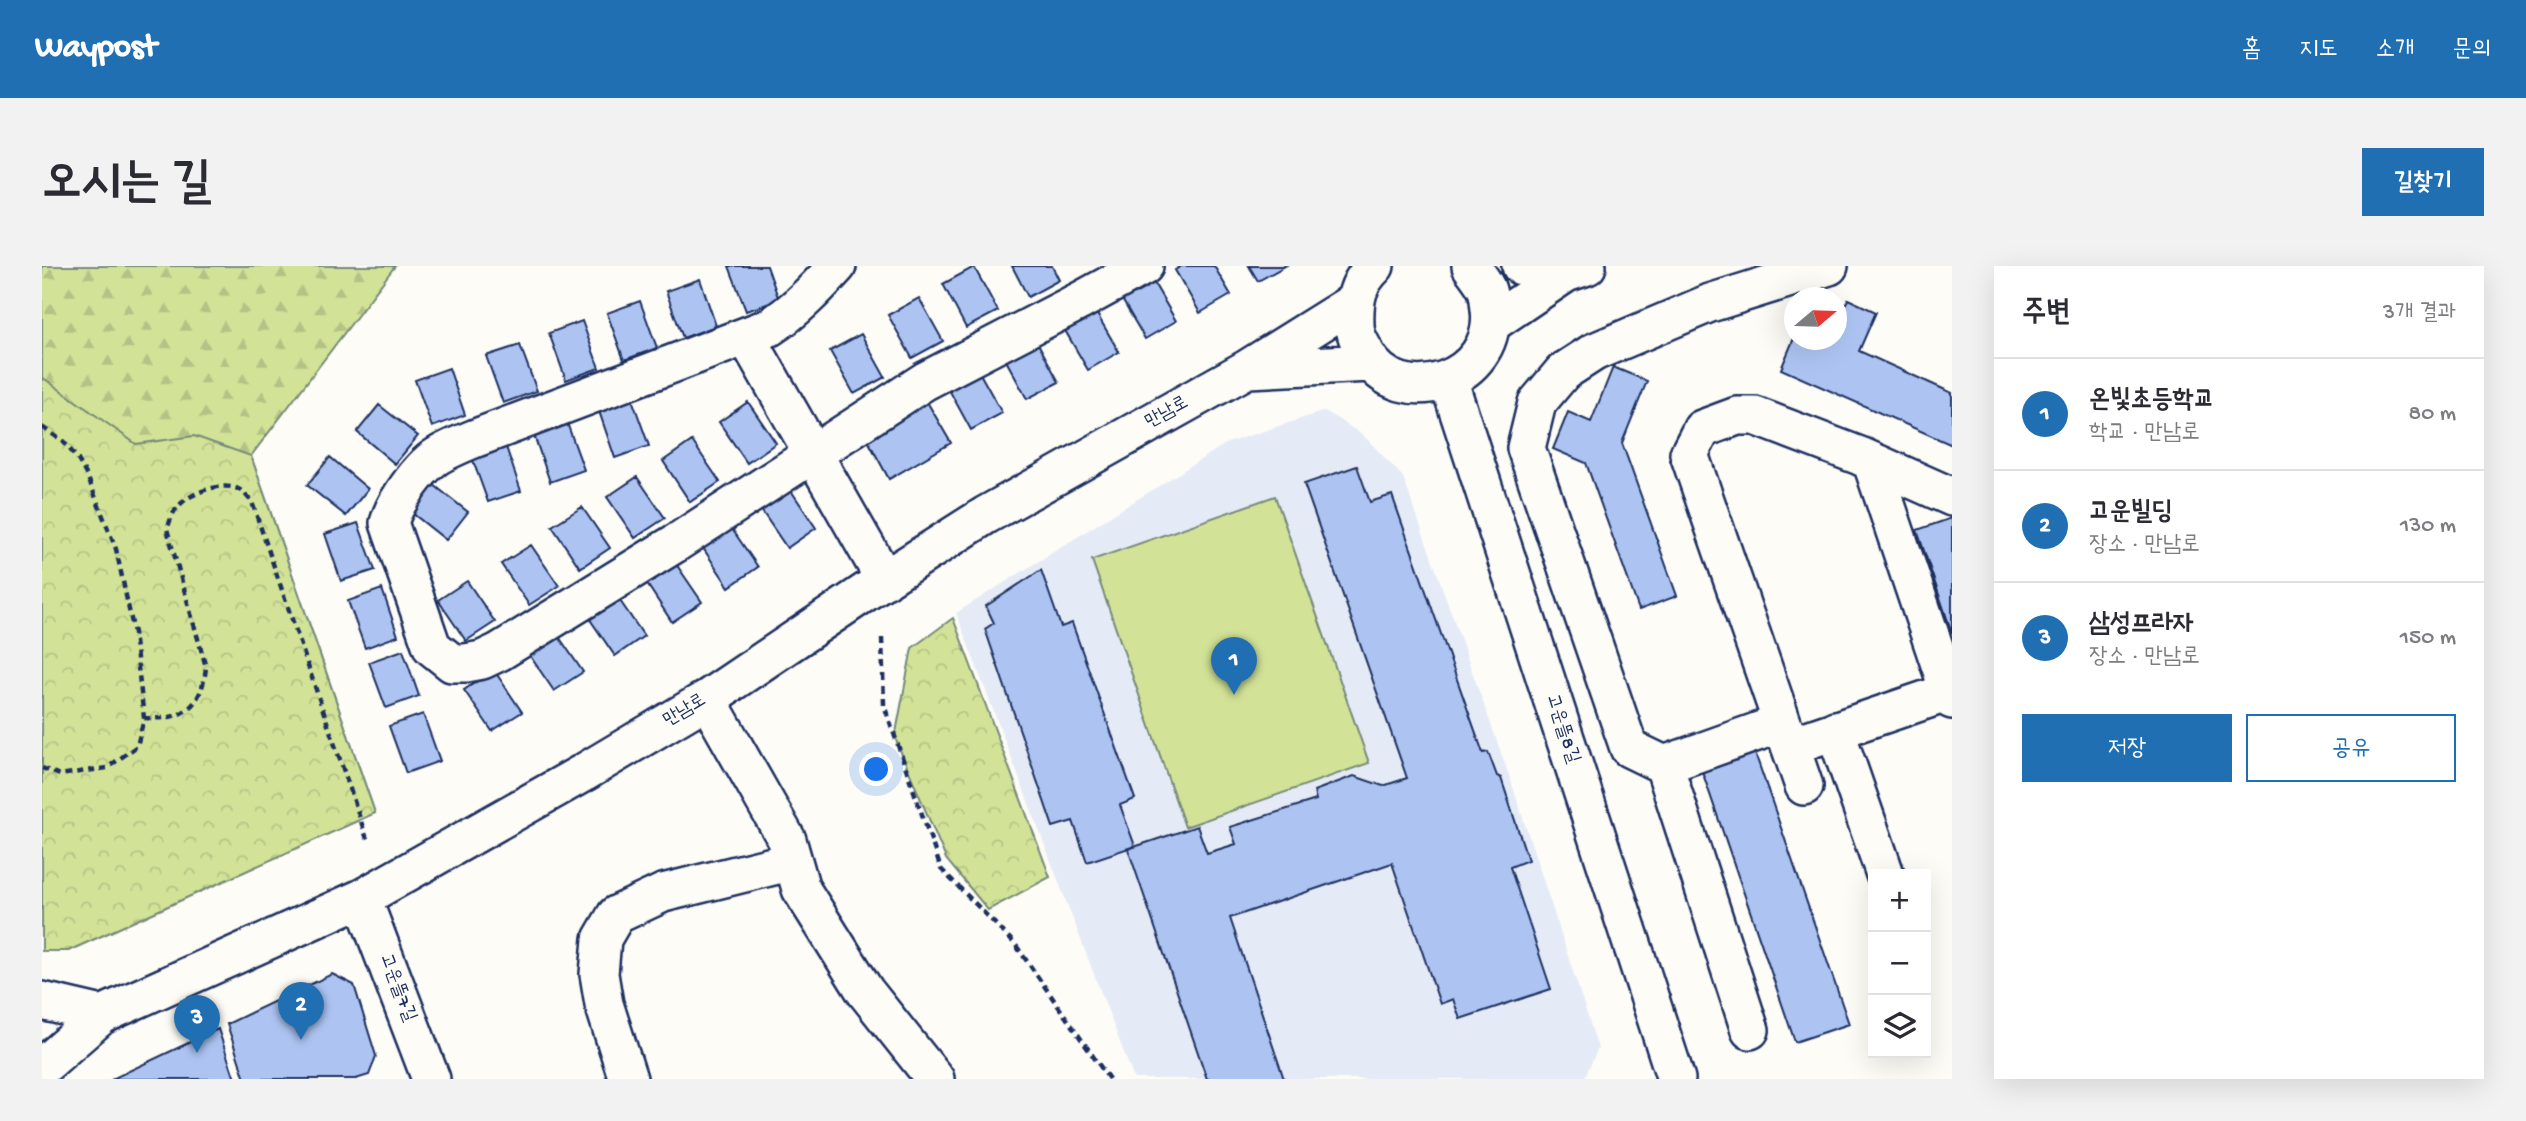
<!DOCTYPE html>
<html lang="ko">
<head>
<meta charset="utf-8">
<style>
	body { margin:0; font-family:"Gochi Hand","Poor Story",sans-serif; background:#f2f2f3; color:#2b2b33 }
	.controls { position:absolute; right:21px; bottom:21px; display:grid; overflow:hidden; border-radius:0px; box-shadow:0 7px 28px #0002 }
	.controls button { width:63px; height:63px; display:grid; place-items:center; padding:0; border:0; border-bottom:2px solid #e1e1e2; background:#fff; color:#2b2b33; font:35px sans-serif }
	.compass { position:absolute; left:1742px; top:21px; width:63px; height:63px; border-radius:50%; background:#fff; box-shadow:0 7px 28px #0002; rotate:71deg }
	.you { position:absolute; left:835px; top:504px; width:24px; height:24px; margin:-18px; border:5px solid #fff; border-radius:50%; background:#1a73e8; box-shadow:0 0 0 10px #1a73e833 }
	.badge { display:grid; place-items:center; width:46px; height:46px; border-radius:50%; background:#1f6fb2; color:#fff; font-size:23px; font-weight:700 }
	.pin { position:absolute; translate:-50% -58px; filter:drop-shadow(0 2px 4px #0008) }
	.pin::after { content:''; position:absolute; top:37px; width:24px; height:21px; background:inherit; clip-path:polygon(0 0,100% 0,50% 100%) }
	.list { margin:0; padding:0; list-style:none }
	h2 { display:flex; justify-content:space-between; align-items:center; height:91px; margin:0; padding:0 28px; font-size:30px }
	h2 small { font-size:23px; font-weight:400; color:#7c7c81 }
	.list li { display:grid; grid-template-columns:46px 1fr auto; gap:21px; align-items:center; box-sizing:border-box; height:112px; padding:0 28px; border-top:2px solid #e1e1e2 }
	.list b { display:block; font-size:26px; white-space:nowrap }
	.list p { margin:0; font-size:23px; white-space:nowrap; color:#7c7c81 }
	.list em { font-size:23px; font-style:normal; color:#7c7c81 }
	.actions { display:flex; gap:14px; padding:21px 28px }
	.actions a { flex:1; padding:16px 0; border:2px solid #1f6fb2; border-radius:0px; text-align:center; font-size:24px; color:#1f6fb2 }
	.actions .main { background:#1f6fb2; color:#fff }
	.icon { flex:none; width:38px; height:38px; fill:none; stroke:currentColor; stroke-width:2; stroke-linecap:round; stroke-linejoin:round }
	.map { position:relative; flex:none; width:1910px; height:813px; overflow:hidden; border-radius:0px }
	header { display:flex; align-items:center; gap:42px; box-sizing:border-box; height:98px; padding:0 35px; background:#1f6fb2; color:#fff }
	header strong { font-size:33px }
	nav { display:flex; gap:38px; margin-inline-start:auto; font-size:24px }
	.intro { display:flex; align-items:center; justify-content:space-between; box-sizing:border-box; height:168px; padding:0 42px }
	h1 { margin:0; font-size:49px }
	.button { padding:18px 32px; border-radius:0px; background:#1f6fb2; color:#fff; font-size:24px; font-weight:700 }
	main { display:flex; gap:42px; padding:0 42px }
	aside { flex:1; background:#fff; border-radius:0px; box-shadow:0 7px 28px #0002 }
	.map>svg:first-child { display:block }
</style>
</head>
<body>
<header>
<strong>Waypost</strong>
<nav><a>홈</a><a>지도</a><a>소개</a><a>문의</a></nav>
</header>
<div class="intro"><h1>오시는 길</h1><a class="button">길찾기</a></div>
<main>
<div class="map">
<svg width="1910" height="813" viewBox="0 0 1910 813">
	<defs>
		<pattern id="forest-firs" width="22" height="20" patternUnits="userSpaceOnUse" patternTransform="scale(1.75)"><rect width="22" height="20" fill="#d2e397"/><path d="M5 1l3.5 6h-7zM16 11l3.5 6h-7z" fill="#b4c385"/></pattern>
		<pattern id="park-crowns" width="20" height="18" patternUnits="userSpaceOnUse" patternTransform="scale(1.75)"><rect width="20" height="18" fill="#d2e397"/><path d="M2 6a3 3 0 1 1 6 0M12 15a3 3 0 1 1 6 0" fill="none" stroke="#b4c385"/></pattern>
	</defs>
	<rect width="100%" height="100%" fill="#fdfcf7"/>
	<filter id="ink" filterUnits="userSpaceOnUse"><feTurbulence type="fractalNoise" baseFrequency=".0143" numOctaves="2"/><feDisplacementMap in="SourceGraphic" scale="14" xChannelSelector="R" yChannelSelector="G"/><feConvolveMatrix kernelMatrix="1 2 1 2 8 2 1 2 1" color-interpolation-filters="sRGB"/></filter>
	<g filter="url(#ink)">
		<path fill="#e5ebf6" d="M1283,145L1321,169L1361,211L1468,512L1556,782L1542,813H1092L914,347L1185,177Z"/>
		<path fill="#d2e397" stroke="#76897a" stroke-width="2" d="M1233,230L1327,497L1143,561L1050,294Z"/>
		<path fill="url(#forest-firs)" stroke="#76897a" stroke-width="2" d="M0,0H353L209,190L333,547L26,685H0Z"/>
		<path fill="url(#park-crowns)" stroke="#76897a" stroke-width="2" d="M0,111L94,178L152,170L209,190L333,547L26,685H0Z
			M911,352L1008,611L946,644L904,593L853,472L870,382Z"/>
		<path fill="#adc4f2" stroke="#1b2f5e" stroke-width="2" d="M687,0H725L737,34L704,45Z
			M970,0H1010L1017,14L986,31Z
			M1140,0H1172L1189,29L1158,47L1133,4Z
			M1207,0H1243L1216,15Z
			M932,1L956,45L924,62L901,18Z
			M1109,12L1134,55L1103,73L1078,30Z
			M658,13L674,60L641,72L624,25Z
			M877,32L901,75L870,92L846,49Z
			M1806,33L1834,46L1817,85L1910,127V179L1739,103L1752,72L1777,74L1786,78L1788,74H1794V59Z
			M598,35L615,82L582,94L565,47Z
			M1052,43L1077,86L1046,104L1021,61Z
			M540,55L557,102L524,114L507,67Z
			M819,68L843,111L812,128L788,85Z
			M993,72L1017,116L985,133L961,89Z
			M478,79L495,125L461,137L444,90Z
			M1571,101L1605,115L1580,177L1635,330L1597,344L1544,197L1511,183L1526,146L1549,156Z
			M407,102L423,149L390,161L373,114Z
			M936,104L960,147L929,164L905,120Z
			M590,133L607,180L573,192L557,145Z
			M884,134L909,177L847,213L823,169Z
			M706,136L734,177L705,197L677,156Z
			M337,139L376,170L353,198L315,166Z
			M525,157L542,204L508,216L492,169Z
			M650,175L678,216L648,236L621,195Z
			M463,178L479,225L446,236L429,189Z
			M288,191L326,223L304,250L265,219Z
			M1315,200L1328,236L1350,229L1441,487L1446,486L1455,510L1459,512L1486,594L1468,601L1509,723L1418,753L1411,733L1398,738L1350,597L1188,652L1242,813H1165L1086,583L1155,560L1165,587L1194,578L1188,561L1274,534L1272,525L1312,510L1341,520L1365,512L1262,218Z
			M595,211L623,252L593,272L565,231Z
			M387,215L426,246L404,274L365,243Z
			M746,220L774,262L745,282L717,241Z
			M540,241L568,282L538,302L510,260Z
			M1910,252V367L1875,264Z
			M316,257L333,304L299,315L283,268Z
			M688,260L716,301L687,321L659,279Z
			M489,279L517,320L487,339L459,298Z
			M632,295L660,336L630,356L603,315Z
			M999,304L1019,361L1030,357L1093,533L1078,539L1093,580L1045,596L1031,555L1011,561L943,363L952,357L944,340Z
			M425,315L453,356L424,375L396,334Z
			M340,323L356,370L323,382L306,335Z
			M574,329L602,370L573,390L545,349Z
			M513,365L541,406L512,425L484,384Z
			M361,384L377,430L344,442L327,396Z
			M452,404L480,446L450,465L422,424Z
			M381,448L398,495L364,507L347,460Z
			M1712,484L1807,758L1753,776L1659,502Z
			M290,708L312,719L334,790L327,809L314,813H203L185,758Z
			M176,763L193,813H71L74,811Z"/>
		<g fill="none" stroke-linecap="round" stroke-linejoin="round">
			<defs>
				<path id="minor" d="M795,0C774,23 754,44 728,61L434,172C395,188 385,192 361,228C355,237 350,246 347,257L390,381L410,397H424L440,394L457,386L634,277L883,115L1040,34L1102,0
					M1333,0C1315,17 1312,34 1313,58C1313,70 1318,77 1324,88C1358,148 1457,113 1448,43C1447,36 1447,28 1444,22C1440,14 1434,7 1429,0
					M1479,0L1524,7
					M1450,57L1524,7L1545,0
					M704,70L843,314
					M1206,103L1329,97
					M1406,113L1634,813
					M1830,197L1910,434
					M665,433L745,574L759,623L823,725L893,813
					M1740,457L1622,499L1587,482L1484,182L1495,137L1521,106L1552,86L1668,37L1787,0
					M1793,464L1843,608
					M1748,480L1907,426
					M1622,499L1708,764
					M1762,520L1647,188L1660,163L1695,150H1713L1818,190L1910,231
					M320,632L389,813
					M0,735L60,749
					M0,801L60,749L320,632L541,507L665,433L834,319L944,249L1205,103L1312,36
					M586,813L562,738L557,708L560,673L574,649L621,627L751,595"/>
			</defs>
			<use href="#minor" stroke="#1b2f5e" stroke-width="42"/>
			<path stroke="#1b2f5e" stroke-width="4.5" stroke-dasharray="7 5" stroke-linecap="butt" d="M0,161L21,175L35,192L46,212L74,283L92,367L102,452L95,480L65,502L18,509L0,502
				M840,372L842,439L899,603L973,678L1067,813
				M102,452C141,455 160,441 164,401L125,263C128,256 130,247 135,242C146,227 181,214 198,224C202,226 207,233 210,236L325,573"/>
			<use href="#minor" stroke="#fdfcf7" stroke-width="37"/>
		</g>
	</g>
	<g text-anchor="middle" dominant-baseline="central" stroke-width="5" stroke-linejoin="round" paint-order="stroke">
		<g font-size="19" fill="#1b2f5e" stroke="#fdfcf7">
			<text transform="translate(1125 147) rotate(-29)">만남로</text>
			<text transform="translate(643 445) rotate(-31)">만남로</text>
			<text transform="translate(1520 463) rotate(72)">고운뜰8길</text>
			<text transform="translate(355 722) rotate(69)">고운뜰7길</text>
		</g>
	</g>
</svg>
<div class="controls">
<button>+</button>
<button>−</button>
<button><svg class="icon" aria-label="layers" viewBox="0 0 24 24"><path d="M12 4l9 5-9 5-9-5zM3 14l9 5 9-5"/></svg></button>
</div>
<svg class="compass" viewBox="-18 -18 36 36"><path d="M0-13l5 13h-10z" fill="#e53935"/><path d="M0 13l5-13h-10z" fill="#7c7c81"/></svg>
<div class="you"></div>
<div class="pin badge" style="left:1192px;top:429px">1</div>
<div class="pin badge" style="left:259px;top:774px">2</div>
<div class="pin badge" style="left:155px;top:787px">3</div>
</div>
<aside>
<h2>주변<small>3개 결과</small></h2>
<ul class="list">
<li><span class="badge">1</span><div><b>온빛초등학교</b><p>학교 · 만남로</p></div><em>80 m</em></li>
<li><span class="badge">2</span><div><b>고운빌딩</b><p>장소 · 만남로</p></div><em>130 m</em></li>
<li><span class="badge">3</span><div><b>삼성프라자</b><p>장소 · 만남로</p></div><em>150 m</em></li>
</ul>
<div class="actions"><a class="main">저장</a><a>공유</a></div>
</aside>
</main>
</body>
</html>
